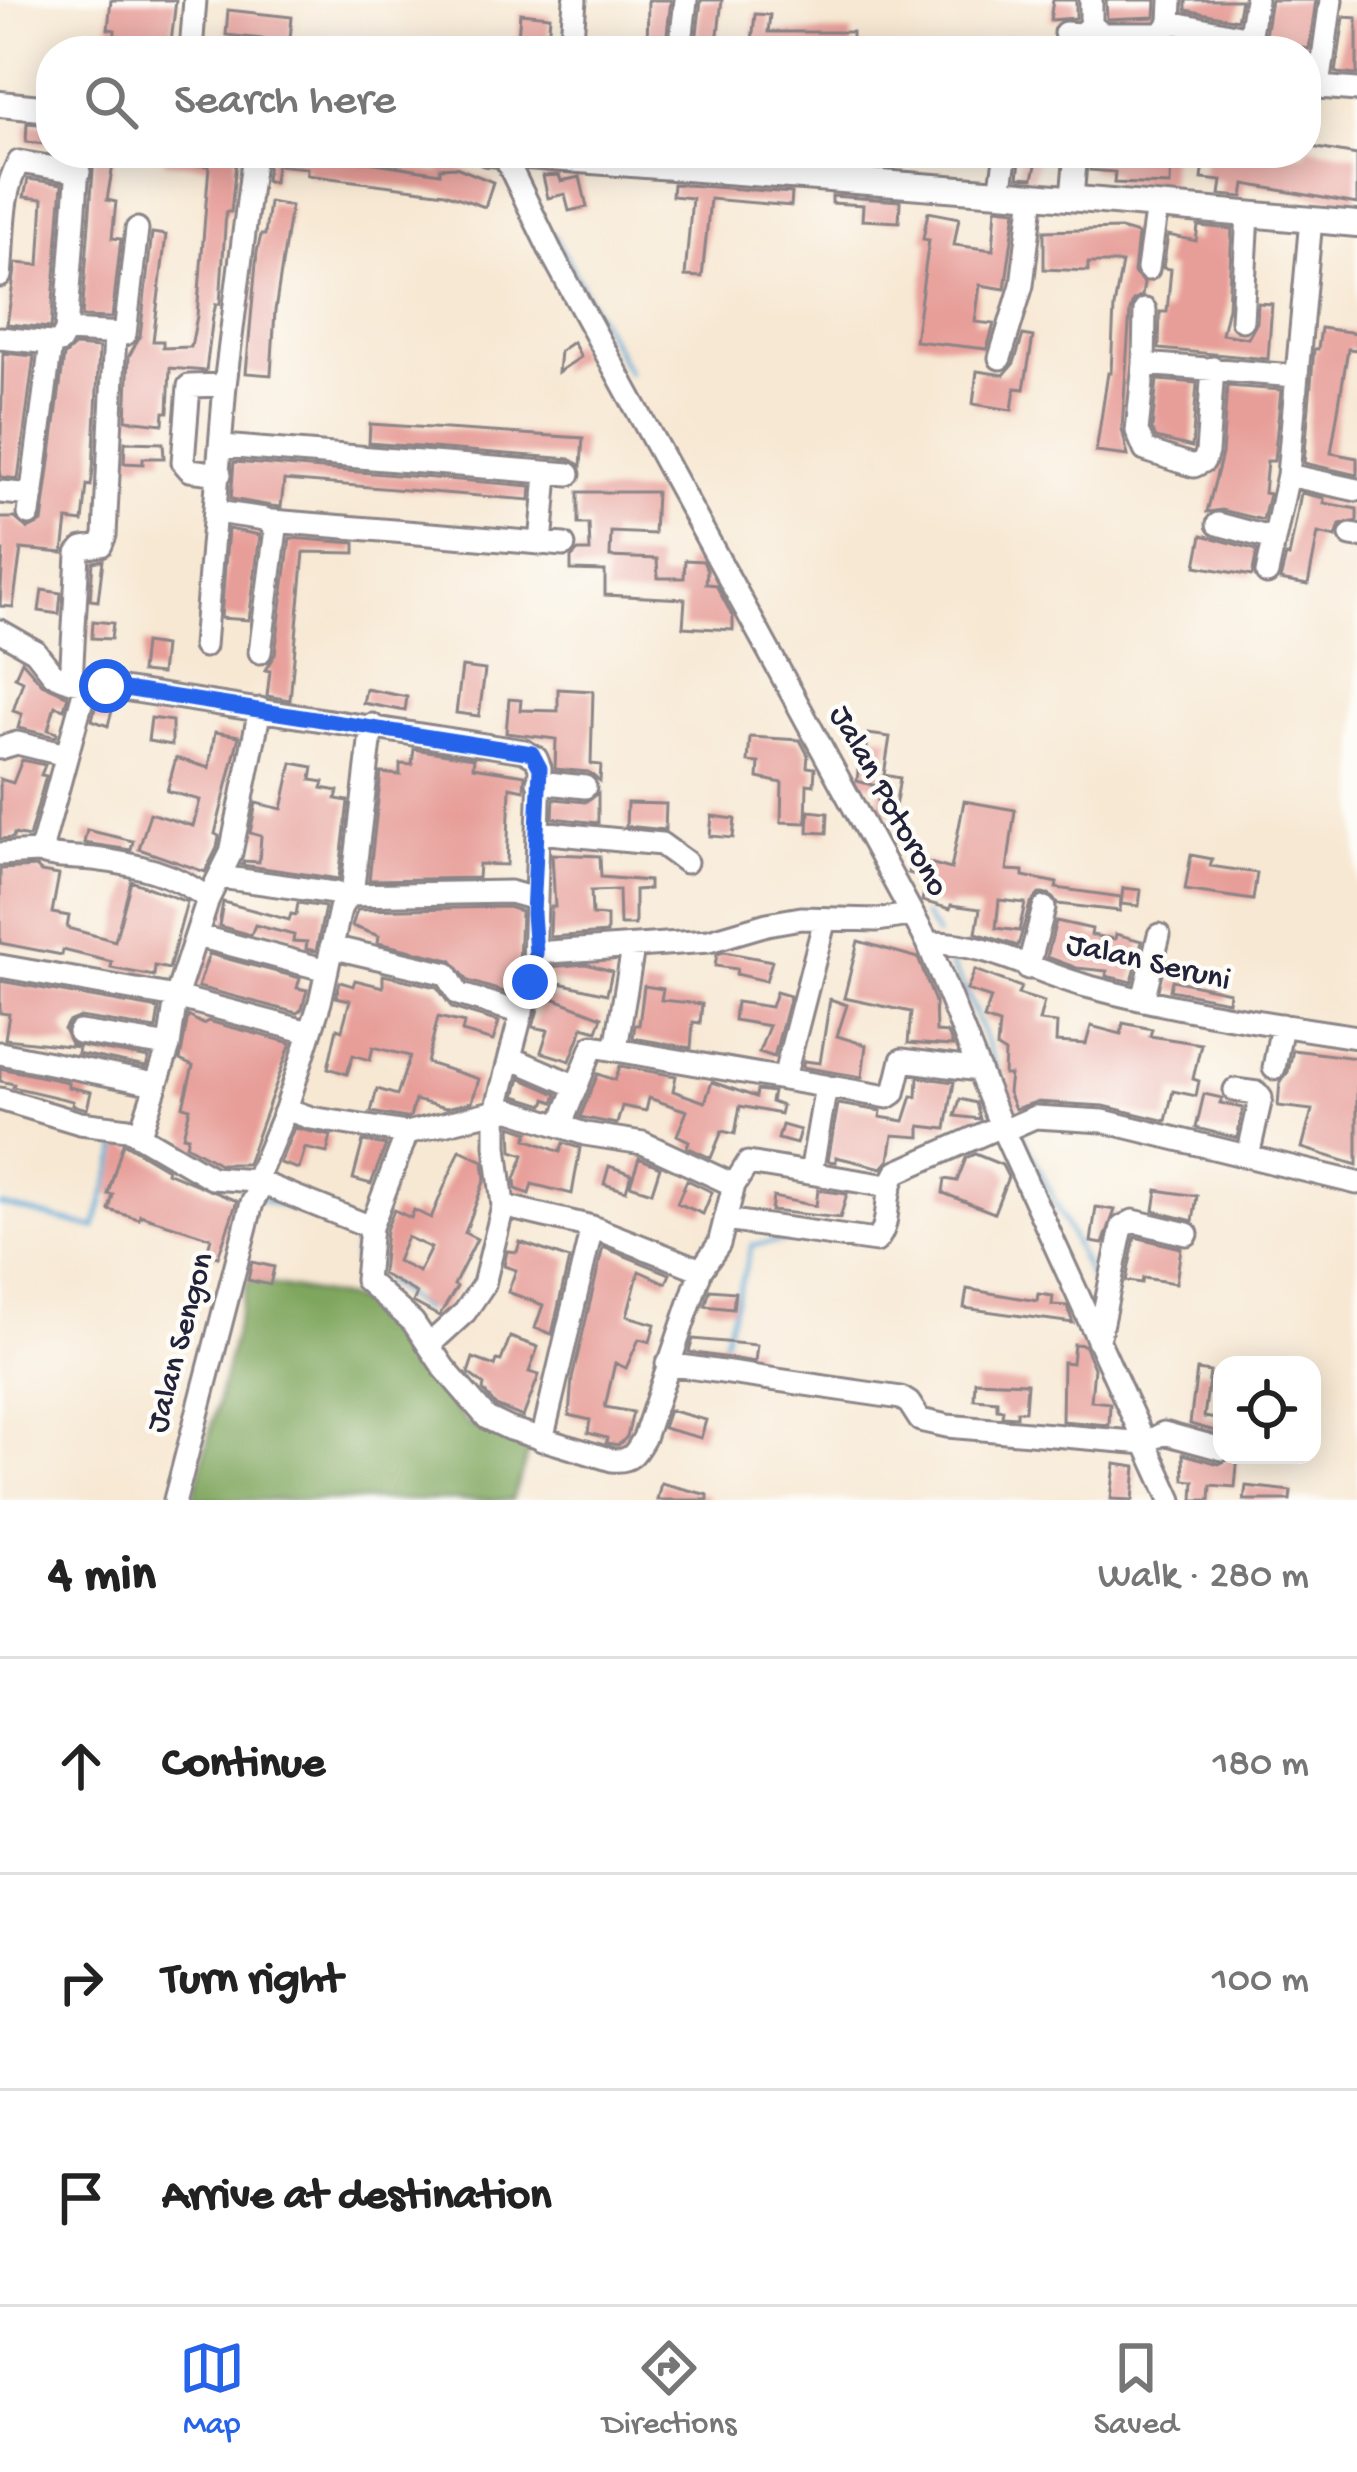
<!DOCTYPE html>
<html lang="en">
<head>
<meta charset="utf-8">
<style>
	body { margin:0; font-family:"Gochi Hand",sans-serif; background:#f2f2f2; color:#222 }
	.controls { position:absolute; right:36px; bottom:36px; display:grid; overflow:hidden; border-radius:24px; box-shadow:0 6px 30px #0003 }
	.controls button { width:108px; height:108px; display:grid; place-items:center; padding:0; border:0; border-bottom:3px solid #e0e0e0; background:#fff; color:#222; font:60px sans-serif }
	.stop { position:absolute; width:36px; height:36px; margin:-27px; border:9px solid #2563eb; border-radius:50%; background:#fff }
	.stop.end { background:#2563eb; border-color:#fff; box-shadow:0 3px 12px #0008 }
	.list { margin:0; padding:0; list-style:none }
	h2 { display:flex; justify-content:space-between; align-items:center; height:156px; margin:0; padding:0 48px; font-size:51px }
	h2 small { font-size:39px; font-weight:400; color:#767676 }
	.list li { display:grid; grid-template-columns:78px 1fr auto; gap:36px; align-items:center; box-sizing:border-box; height:216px; padding:0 48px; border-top:3px solid #e0e0e0 }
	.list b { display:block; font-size:45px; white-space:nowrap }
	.list em { font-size:39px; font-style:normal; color:#767676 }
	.icon { flex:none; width:66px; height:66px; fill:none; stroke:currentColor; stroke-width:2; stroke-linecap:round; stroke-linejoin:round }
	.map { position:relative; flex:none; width:1357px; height:1500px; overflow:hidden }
	.search { position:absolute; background:#fff; box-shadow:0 6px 30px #0003; left:36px; right:36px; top:36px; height:132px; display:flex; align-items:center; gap:30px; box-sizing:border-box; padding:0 42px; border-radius:48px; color:#767676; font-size:45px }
	.sheet { height:804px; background:#fff }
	nav { display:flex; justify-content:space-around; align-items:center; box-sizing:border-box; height:168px; border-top:3px solid #e0e0e0; background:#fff; font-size:33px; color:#767676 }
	nav a { display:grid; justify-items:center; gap:6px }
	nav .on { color:#2563eb }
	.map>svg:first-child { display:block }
</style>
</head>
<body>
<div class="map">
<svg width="1357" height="1500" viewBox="0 0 1357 1500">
	<rect width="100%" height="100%" fill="#fdfcf7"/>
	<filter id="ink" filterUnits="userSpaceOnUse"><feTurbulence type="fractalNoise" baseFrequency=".00833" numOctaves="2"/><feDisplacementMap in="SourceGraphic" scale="24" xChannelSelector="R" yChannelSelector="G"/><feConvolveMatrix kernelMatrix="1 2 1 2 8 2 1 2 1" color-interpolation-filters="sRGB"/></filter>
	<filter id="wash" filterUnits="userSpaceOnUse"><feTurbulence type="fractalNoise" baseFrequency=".004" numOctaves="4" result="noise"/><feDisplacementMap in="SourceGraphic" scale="48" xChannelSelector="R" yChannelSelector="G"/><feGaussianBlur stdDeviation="2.7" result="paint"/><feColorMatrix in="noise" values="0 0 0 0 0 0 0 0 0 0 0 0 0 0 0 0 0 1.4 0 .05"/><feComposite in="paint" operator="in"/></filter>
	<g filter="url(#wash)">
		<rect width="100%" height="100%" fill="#f7e8d3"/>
		<path fill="#7fa65d" stroke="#50644c" stroke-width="3" d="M248,1280L362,1301L429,1374L467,1424L530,1448L512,1500H193Z"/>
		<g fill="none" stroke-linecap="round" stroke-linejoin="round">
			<path stroke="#5ca8d4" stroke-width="4.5" d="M554,235L629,373
				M924,915L937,935
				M945,953L969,998L1010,1102
				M1021,1130L1092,1280
				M262,1200L320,1217
				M0,1205L95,1228L122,1135
				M354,1260L358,1230
				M386,1282L423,1310
				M718,1363L752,1245L791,1240"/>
		</g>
		<g id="blocks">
			<path fill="#e79d98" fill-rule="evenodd" d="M111,0H176L170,51H114L115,30L108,29Z
				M648,0H671L665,51H647Z
				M701,0H722L716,51H695Z
				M1053,0H1076V18L1050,20Z
				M1106,0H1156L1155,17L1107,19Z
				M1186,0H1241L1237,20L1186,10Z
				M1271,0H1316L1309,49L1286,46V51H1256L1264,41Z
				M228,10L292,17L289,51H262L263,39L226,35Z
				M520,13L550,16L547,51H517Z
				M755,14L770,15L768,32H852V51H751Z
				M1344,17L1357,18V75L1336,73Z
				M27,123L49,125L47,144L26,142Z
				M1306,146L1357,155V204L1245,184L1243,197L1220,195L1222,181L1202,179L1205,153H1306Z
				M99,153H115L107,200L116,202L112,238L121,239L112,318L82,317L94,157H99Z
				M164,153H237L231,212H226L220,304H216L213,316L206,371L170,368L168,412H164L163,424L126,420L129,356L140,336L152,233L166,235L153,341H163V348L191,347L197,316L209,166L164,163Z
				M269,153L349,154V159L440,173V168L456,167L493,182L485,207L445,193L307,175V168L276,165L274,182L266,181Z
				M856,153H892L891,165L856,162Z
				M1021,153H1039L1033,178L1018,177Z
				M1091,153H1171L1170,185L1114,183L1115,172L1090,170Z
				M559,175L561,181L580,177L587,207L569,211L565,194L548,198L543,176Z
				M28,179L62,184L51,328L7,324L16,263L39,265L43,199L24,197Z
				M673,184L792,193L791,206L710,199L702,277L685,276L692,198L672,196Z
				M832,196L900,201L899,222L862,220L863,205L832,203Z
				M269,202L291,206L275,311L271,375L246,373L257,252L261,235H265Z
				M996,208L1016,210L1005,289L980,285L975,322L994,324L987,349L915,341L929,240L923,239L928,212L959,218L954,245L993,250Z
				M1198,226L1232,229L1228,307L1222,334L1248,338L1257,322L1258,303L1272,304L1268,359L1159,349L1160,312H1167L1171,269L1163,268L1168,235L1196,241Z
				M1120,229L1138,234L1134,273L1144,283L1142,296L1133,301L1130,310L1122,429L1128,456L1096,452L1108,373H1111L1114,307L1122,263H1088V271L1044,269V231Z
				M1321,328L1357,333V350L1348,349L1331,453L1357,458V475L1304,463L1314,349H1318Z
				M1023,335L1033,337L1024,389L1015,388L1012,410L973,404L977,371L1004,375L1014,363Z
				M573,342L581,357L558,372L560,351Z
				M75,346L99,348L93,470L91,486L87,485L83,522L67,520L63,553L21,549L13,607L0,606L3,551H0V518H15L28,529L42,522L64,356Z
				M3,353L34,356L18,479L0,477Z
				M1157,380L1197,383L1192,447L1156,438L1152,429Z
				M1227,386L1281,390L1274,461H1267L1264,493L1269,494L1263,520L1222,510L1207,512L1222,454Z
				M370,424L583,438L581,466L570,459L369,443Z
				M125,442L163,443L164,458H143V464L124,463Z
				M234,462L531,486L530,500L284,480L281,507L272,506L231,499Z
				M578,492H656L654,534L611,532L610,557L657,559L658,578H684L685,560L703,561L707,570L706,584L716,585L733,617V630L683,627L685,599L605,595V571L571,570V558L578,551H590L589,524H578Z
				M1301,493L1324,498V503L1357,509V521L1340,525L1336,537L1318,533L1308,585L1280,580L1286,556L1289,557Z
				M228,529L260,535L249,620L221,618Z
				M1202,535L1257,550L1252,576L1196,566Z
				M290,538L355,543V553L304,552L290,700L267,696L270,671L265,670L275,654Z
				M103,560L98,601L90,600L93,562Z
				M42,590L61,593L59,614L39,611Z
				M93,621L113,623L111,639L92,638Z
				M144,643L164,646L161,674L141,672Z
				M22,661L42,684L68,696L64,709L55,706L48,730L57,733L56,737L18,728L22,714L13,711L23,681L15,677Z
				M462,667L485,670L479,716L456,713Z
				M366,689L407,697L405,711L363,703Z
				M558,689L593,691L591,764L601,765L600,781L588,772L555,769L556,739L506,733L509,699L521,700L520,710L558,711Z
				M97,700L114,703L108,726L92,720Z
				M151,718L172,721V745L148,741Z
				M215,732L239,736L215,834L219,836L217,848L205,872L139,849L150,813L193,826L200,800L167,791L176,758L209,768Z
				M868,734L890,737L884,775L900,778L894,813L877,810L880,787L857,781L858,771L865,772Z
				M750,737L800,740L808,755L807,767L815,768L814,785L807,784L806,823L781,822L782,783L758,778L759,763L748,762Z
				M414,749L474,758L473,767L525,775L524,790L510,787L507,865L479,864L478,878L369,880L381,773L400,775V764L412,765Z
				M22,760L45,765L41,775L46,776L29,837L14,834L13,838L0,839V779L13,783Z
				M292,763L313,767L311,780L324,782L322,788L338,791L336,799L348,801L339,879L242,865L244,861L259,862L261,836L250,833L256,803L282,809Z
				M598,793V823L553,818L554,799L585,802Z
				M964,801L1015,810L1007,870L1023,871V876L1057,883L1056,888L1121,897L1120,911L1058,904L1049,894H1039L1030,904L1018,946L976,933L980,909L951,905L950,909L922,901L927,878L908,873L912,858L951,869ZM999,900L1025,903L1019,931L996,928Z
				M627,803L666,804L665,830L626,826Z
				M809,811L828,813L827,833L808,832Z
				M712,816L735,819L733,838L710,836Z
				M87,830L133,841L131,850L84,843Z
				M552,854L600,856L601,877L649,881V889L635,890V925H620L619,890L591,891L592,915L607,916V933L550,937L551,907H555Z
				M1191,855L1212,859L1210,866L1257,873L1253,900L1185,890Z
				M36,867L41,872L59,875L52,913L69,916L67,928L115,941L131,881L187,902L169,969L155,966L154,976L111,968L112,962L63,950L62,955L0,943V869Z
				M1123,888L1141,890L1139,906L1121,904Z
				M223,902L289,920L291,914L296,915L298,903L325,907L316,951L306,949L307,942L293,941L294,935L255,925L251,935L219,926Z
				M508,907L521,911L519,963L511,994L468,981L451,960L378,943L379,936L352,926L357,910Z
				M1056,921L1092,929L1091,935L1115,939L1116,934L1142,941L1132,982L1106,976L1107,971L1077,968L1047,957Z
				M858,941L918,958L935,1002L936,1032L948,1033L953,1046L908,1043L911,1012L844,998Z
				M724,952L772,961L766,981L736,974L737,969L715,966L717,954Z
				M209,954L300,978L297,988L307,990L302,1009L297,1013L198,987Z
				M586,964L612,971L607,994L546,980L549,967Z
				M975,970L1021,987L1018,994L1044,1002L1039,1021L1057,1023L1056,1042L1086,1044L1091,1026L1121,1034L1123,1023L1152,1029L1150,1036L1201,1044L1193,1079L1199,1081L1196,1096L1173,1091L1166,1121L1104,1106L1036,1102L1015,1109L1008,1092L1010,1075H1004L1005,1053L997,1048L999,1024L984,1019L991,998L967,990Z
				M383,975L437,987L452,1008L499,1022L493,1041L462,1032L464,1023L438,1017L427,1063L479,1079L472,1102L446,1108L415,1100L410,1117L406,1118L371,1112L377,1089L397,1095L410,1056L373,1047L370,1060L353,1055L347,1074L328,1068L337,1028L342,1030L350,1000L336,997L340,982L353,986L355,980L383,987Z
				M1172,980L1229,992L1228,1001L1170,990Z
				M0,981L159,1009L156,1029L80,1017L68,1022L64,1029L71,1044L149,1058L146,1067L77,1053L78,1047L5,1039L9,1014L0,1013Z
				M644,986L663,989L661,1000L702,1004L700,1023L693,1022L691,1048L633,1038L635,1025H639Z
				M776,992L790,996L774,1057L759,1052L769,1026L734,1020L736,1002L771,1007Z
				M542,994L602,1017L597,1031L583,1027L570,1061L541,1052L548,1030L533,1027Z
				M830,999L847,1005L837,1036L866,1045L862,1077L802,1067L804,1061L820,1063Z
				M188,1016L203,1024L208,1021L291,1043L247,1164H220L186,1145L188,1137L183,1136L190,1108L183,1106L193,1066L180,1060Z
				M1293,1050L1357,1058V1165L1302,1148L1312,1110L1278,1106L1280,1081L1288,1072Z
				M620,1066L676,1076L673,1091L705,1102L712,1082L756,1097L757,1090L773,1092L771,1102L782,1106L780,1114L740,1106L735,1134L722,1131L711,1158L687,1147L689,1141L677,1135L687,1111L649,1098L646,1111L622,1106L617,1124L580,1117L598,1074L615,1080Z
				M0,1068L68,1082V1087L91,1092L87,1109L72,1105L73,1101L13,1087L14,1084L0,1081Z
				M918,1077L954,1082L946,1129L920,1126V1137L893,1135L889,1160L882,1168L836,1157V1162L828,1161L838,1104L881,1111L880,1117L904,1121L912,1096L917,1097Z
				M520,1078L557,1094L554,1102L546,1099L544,1105L515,1096Z
				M1204,1094L1222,1098L1220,1103L1243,1108L1237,1138L1196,1128Z
				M960,1099L976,1103L980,1119L955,1116Z
				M782,1125L800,1130L796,1144L778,1139Z
				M511,1126L529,1132L526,1139L560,1152L563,1143L580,1148L572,1194L532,1184L529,1194L516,1189L515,1179L524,1155L512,1151Z
				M294,1128L331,1136L327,1153L305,1148L299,1169L280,1163Z
				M363,1141L386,1145L371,1184L353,1179Z
				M123,1143L167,1169L166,1172L237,1201L218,1257L207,1253L211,1238L140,1215L139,1219L109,1210L113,1195L108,1194Z
				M460,1150L483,1161L485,1179L465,1233L477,1239L454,1285L457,1287L439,1316L413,1302L417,1293L382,1274L386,1230L394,1210L411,1218L414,1210L431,1218ZM407,1237L431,1248L419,1272L397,1261Z
				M975,1154L1002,1165L1008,1177L994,1213L943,1193L945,1179L957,1181L966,1158Z
				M639,1158L660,1167L652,1192L630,1185Z
				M609,1166L631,1174L626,1191L604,1184Z
				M687,1180L712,1192L703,1214L677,1203Z
				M818,1190L847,1194L840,1218L771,1211L773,1197L816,1206Z
				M1157,1190L1197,1196L1193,1221L1154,1211Z
				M1096,1207L1115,1210L1103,1244L1091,1242Z
				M1135,1237L1181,1248L1176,1283L1143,1278L1142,1283L1126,1281Z
				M520,1242L569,1259L552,1334L535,1328L543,1305L508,1292L516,1270L504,1266L507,1251L517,1252Z
				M603,1247L670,1274L666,1283L639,1271L627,1316L655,1324L650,1342L639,1339L626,1368L615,1363L605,1407L633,1412L627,1437L618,1445L606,1443L607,1438L588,1433L590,1420L569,1415L572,1379Z
				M252,1262L274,1267L270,1285L248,1280Z
				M967,1289L1037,1301L1038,1294L1053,1296L1052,1305L1067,1306L1073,1323L964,1308Z
				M710,1290L735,1292L733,1309L705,1306Z
				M510,1337L538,1347L529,1372L539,1375L523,1417L496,1406L483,1390L484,1385L468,1373L473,1358L495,1366L497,1360L501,1361Z
				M693,1339L757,1345L755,1362L689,1352Z
				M1074,1344L1084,1345L1094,1368L1091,1401L1110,1403L1109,1425L1062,1421L1063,1362L1072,1363Z
				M1197,1370L1210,1372L1204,1417L1222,1420V1433L1190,1424Z
				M975,1381L1027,1383L1025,1411H1017V1417L1002,1416L1003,1410L997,1409V1401L974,1399Z
				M669,1410L706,1420L701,1438L663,1428Z
				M1183,1454L1219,1464L1238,1455L1235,1487L1211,1485L1210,1500H1193L1194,1481L1184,1480Z
				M1115,1464L1136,1467L1133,1500L1111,1499Z
				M661,1483L708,1495V1500H657Z
				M1246,1486L1291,1491L1290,1500H1244Z"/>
		</g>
	</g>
	<g filter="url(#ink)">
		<use href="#blocks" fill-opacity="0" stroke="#8c8587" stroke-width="3"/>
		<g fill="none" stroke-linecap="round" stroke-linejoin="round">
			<defs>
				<path id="minor" d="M1170,22L1249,38L1256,0
					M1091,25L1102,34H1162L1170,22L1171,0
					M1065,33L1081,34L1091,25V0
					M191,51L195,0
					M571,51L575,0
					M680,51L686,0
					M1306,84L1319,87L1331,0
					M1319,87L1357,90
					M79,153L66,331L125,334L137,229
					M504,155L552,254L928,943L1001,1126L1171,1500
					M1000,192L1006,153
					M1072,197L1076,153
					M1148,269L1157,205
					M0,276C4,240 0,193 19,162L79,172
					M1145,310L1144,364L1295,376
					M1242,320L1248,214
					M0,338L51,343
					M1000,358L1022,285L1033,194
					M1144,364L1137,431L1145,450L1194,466L1204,461L1207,452L1213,368
					M223,446L569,474
					M220,474L190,470L183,462L189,386L225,385
					M1288,475L1357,490
					M0,492L32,495
					M216,512L265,519L276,529L260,652
					M29,514L51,343L60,342L66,331
					M272,521L564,545
					M1218,524L1274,539
					M1351,535L1357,536
					M541,544L547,474
					M1267,573L1288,475L1311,219
					M0,631L35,651L53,674L71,681L524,751L536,758L540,768L534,965L496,1111V1146L503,1206L484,1284L465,1312L429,1345
					M204,646L225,385L254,153
					M71,681L78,554L83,548L101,545L105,535L115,335
					M0,748L17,743L66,755
					M538,782L585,787
					M539,832L661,844L686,862
					M38,852C57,859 74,857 94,859C135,864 176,873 208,899L176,997L169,1046L140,1134
					M0,854L38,852L43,843L87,681
					M220,877L348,895
					M352,894L372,725
					M208,899L231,853L260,709
					M198,936L327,970
					M928,943C985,941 1032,971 1086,986C1175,1010 1266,1023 1357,1037
					M331,947L447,974L458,994L522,1013
					M535,953L709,941L767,924L801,918L877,920L910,915
					M0,966L176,997L309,1032
					M1028,968L1044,908
					M1143,1000L1159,935
					M79,1032L169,1046
					M616,1048L633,948
					M0,1053L155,1084
					M511,1058L576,1086
					M1274,1068L1282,1025
					M784,1078L825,919
					M1235,1090L1257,1093L1261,1098L1248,1156
					M0,1099L80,1123L128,1129L212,1178L256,1181L371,1227L366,1280L413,1322L444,1368L487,1418L510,1429L612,1460C631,1462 635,1454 644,1438L701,1270L719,1244L734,1185L643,1143L585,1134L511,1110L496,1111L407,1133L371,1227
					M286,1109L311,1118L407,1133
					M561,1124L593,1046L888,1097L894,1093L902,1060L979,1070
					M1003,1131L1035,1117L1103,1121L1357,1183
					M811,1173L826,1086
					M256,1181L286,1109L320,1002L340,909L348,895L510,892L535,899
					M734,1185L748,1163L888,1186
					M503,1206L592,1227L701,1270
					M725,1220L876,1241C893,1223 882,1193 897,1172L1001,1126
					M1098,1341L1122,1227L1133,1221L1187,1234
					M667,1364L901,1398L909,1403L920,1420L947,1426L1145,1443L1164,1433L1222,1449
					M542,1440L592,1227
					M175,1500L252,1203L263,1183"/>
				<path id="major" d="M0,104L51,109
					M487,153L1000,192L1357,224"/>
			</defs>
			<use href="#minor" stroke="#8c8587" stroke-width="27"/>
			<use href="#major" stroke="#8c8587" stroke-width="30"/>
			<use href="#minor" stroke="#fff" stroke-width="21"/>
			<use href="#major" stroke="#fff" stroke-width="24"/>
		</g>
	</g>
	<g fill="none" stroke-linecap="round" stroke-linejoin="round" filter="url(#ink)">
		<path stroke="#2563eb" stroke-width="15" d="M106,686L532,753L540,768L533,914L536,953L530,982"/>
	</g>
	<g text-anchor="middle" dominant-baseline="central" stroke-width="9" stroke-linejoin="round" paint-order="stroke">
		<g font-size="33" fill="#22223b" stroke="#fdfcf7">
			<text transform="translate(887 802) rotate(61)">Jalan Potorono</text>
			<text transform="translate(1148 964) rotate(13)">Jalan Seruni</text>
			<text transform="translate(182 1343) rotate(-75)">Jalan Sengon</text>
		</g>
	</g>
</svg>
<div class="controls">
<button><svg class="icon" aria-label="locate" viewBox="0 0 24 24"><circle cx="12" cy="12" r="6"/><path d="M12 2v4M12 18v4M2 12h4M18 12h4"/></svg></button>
</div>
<div class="stop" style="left:106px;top:686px"></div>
<div class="stop end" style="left:530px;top:982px"></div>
<div class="search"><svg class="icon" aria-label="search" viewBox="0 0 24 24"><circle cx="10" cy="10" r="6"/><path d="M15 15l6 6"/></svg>Search here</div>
</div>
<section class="sheet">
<h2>4 min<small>Walk · 280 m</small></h2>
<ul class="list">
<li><svg class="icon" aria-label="ahead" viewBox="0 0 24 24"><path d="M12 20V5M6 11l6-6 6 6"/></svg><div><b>Continue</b></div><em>180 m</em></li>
<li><svg class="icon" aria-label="right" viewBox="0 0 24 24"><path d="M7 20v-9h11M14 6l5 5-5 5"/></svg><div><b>Turn right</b></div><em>100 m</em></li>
<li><svg class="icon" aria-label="arrive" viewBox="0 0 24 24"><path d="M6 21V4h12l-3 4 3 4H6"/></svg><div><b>Arrive at destination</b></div></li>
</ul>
</section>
<nav>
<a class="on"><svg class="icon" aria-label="map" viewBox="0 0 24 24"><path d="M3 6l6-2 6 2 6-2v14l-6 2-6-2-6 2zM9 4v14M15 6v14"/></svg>Map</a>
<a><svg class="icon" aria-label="directions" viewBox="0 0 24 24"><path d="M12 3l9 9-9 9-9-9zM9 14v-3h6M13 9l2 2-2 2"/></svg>Directions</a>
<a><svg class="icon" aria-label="saved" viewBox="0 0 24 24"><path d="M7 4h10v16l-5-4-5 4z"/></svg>Saved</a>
</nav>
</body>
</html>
